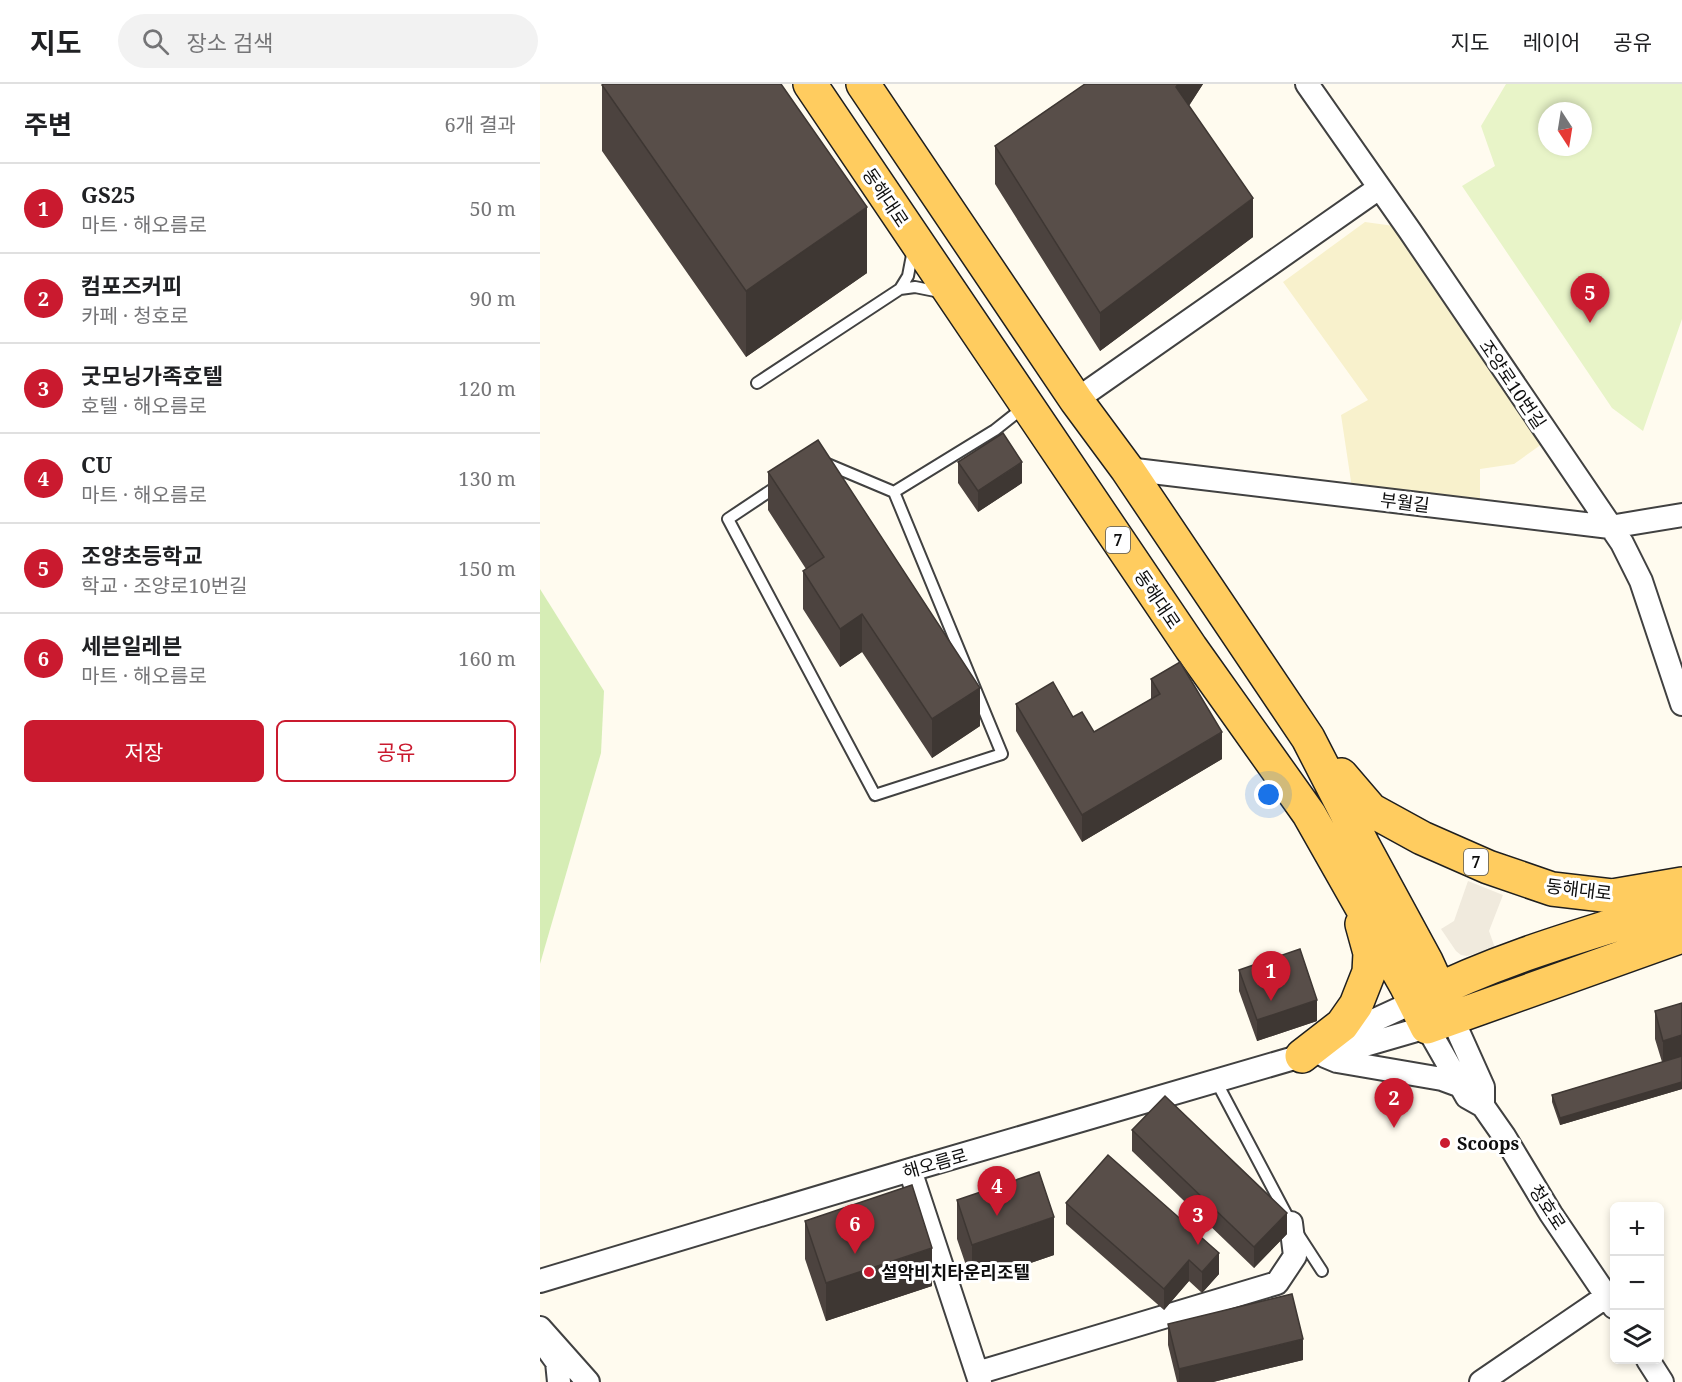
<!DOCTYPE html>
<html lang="ko">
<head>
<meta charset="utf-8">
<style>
	body { margin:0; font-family:"Noto Serif","Noto Sans KR",serif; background:#f2f2f2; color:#202124 }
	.controls { position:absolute; right:18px; bottom:18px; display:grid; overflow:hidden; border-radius:9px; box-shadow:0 3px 9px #0003 }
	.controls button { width:54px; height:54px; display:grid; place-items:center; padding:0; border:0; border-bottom:2px solid #e0e0e0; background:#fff; color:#202124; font:30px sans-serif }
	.compass { position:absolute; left:998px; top:18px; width:54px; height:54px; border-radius:50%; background:#fff; box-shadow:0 3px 9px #0003; rotate:168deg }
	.you { position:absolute; left:729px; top:711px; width:21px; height:21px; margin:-15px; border:4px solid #fff; border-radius:50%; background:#1a73e8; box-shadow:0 0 0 9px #1a73e833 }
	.badge { display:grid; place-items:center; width:39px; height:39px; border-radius:50%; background:#ca1a2f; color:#fff; font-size:20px; font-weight:700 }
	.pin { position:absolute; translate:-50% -50px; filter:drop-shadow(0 2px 3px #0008) }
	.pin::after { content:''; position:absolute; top:32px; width:21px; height:18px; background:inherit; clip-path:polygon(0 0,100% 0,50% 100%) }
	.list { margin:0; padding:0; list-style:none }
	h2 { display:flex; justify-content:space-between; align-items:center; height:78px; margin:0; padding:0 24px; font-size:26px }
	h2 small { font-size:20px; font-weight:400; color:#757577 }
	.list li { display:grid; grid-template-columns:39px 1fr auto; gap:18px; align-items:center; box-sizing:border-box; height:90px; padding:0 24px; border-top:2px solid #e0e0e0 }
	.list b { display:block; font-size:22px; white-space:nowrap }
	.list p { margin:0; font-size:20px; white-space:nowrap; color:#757577 }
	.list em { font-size:20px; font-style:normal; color:#757577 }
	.actions { display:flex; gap:12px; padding:18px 24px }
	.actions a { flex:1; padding:14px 0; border:2px solid #ca1a2f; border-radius:9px; text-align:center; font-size:21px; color:#ca1a2f }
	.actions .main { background:#ca1a2f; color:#fff }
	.icon { flex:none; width:33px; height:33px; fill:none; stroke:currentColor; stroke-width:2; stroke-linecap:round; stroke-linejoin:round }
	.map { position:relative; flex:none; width:1142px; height:1298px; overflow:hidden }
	header { display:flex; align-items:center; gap:36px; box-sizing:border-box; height:84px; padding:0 30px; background:#fff; border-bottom:2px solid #e0e0e0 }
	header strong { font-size:28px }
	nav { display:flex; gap:33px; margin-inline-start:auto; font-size:21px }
	.search { width:420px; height:54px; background:#f2f2f2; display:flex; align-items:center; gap:15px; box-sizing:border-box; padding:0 21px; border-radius:33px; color:#757577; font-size:22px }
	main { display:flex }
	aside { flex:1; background:#fff }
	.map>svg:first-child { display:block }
</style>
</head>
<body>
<header>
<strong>지도</strong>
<div class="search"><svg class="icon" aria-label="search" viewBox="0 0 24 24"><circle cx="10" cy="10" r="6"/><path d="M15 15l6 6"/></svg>장소 검색</div>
<nav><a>지도</a><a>레이어</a><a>공유</a></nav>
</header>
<main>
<aside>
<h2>주변<small>6개 결과</small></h2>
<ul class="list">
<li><span class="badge">1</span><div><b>GS25</b><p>마트 · 해오름로</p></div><em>50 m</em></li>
<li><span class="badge">2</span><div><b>컴포즈커피</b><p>카페 · 청호로</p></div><em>90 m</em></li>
<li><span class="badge">3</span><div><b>굿모닝가족호텔</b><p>호텔 · 해오름로</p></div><em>120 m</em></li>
<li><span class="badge">4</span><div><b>CU</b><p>마트 · 해오름로</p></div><em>130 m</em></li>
<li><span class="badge">5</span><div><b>조양초등학교</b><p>학교 · 조양로10번길</p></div><em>150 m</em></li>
<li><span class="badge">6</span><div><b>세븐일레븐</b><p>마트 · 해오름로</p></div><em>160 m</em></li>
</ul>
<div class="actions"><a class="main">저장</a><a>공유</a></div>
</aside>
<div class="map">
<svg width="1142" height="1298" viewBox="0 0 1142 1298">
	<rect width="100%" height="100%" fill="#fffbef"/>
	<path fill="#f8f1cc" d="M825,138L854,142L1002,360L974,380L940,385V419L812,404L801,331L828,316L743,198Z"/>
	<path fill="#d6edb5" d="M0,505L64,607L61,669L0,880Z"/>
	<path fill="#e8f4c8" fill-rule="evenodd" d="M966,0H1142V235L1103,347L1072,324L922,102L955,82L941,42ZM1007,27H1043V63H1007Z"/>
	<path fill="#f0eadd" d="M928,797L963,811L949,847L955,864L927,872L921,871L916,867L901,845L914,837Z"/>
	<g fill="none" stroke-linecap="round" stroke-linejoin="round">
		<defs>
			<path id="service" d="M360,205L368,192L373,166
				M217,299L360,205L375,203L400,208
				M285,379L354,408L455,346L484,323
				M239,401L188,435L335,711L462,670L354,408
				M676,997L750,1137
				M758,1150L782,1187"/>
			<path id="minor" d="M767,0L870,147L1082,459L1101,497L1142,620
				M536,316L839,104
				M587,385L1070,443L1142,431
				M912,934L943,1003V1022
				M797,959L811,947L874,918
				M785,972L797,977L902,995L921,1002
				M370,1086L440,1298
				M0,1197L370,1086L775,968L791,964L818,963L887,943L927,1013L943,1022L964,1052L1011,1130L1074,1223
				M0,1244L48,1298
				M4,1260L17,1278L19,1298
				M1108,1276L1122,1298
				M437,1289L737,1199L755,1172L751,1139
				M941,1298L1067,1212"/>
			<path id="primary" d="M270,0L651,564L769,730L866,901L887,943L1142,852
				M323,0L536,316L587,385L768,654L823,761L886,877L912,934
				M801,691L831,726L882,754L948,783L1012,805L1072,812L1142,800
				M881,914C964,872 1054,848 1142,820
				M762,972L802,941L816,921L829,888L830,869L822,840"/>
		</defs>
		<use href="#service" stroke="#414141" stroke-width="14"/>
		<use href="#minor" stroke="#414141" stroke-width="26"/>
		<use href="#primary" stroke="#1f1f1f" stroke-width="36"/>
		<use href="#service" stroke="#fff" stroke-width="10"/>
		<use href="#minor" stroke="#fff" stroke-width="22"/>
		<use href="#primary" stroke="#ffcc5f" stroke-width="33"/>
	</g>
	<path fill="#4c433f" d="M545,0H663L649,22L713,153L560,267L455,100V62Z
		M62,1L327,189L206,273L62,67Z
		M418,378L482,399L438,428L418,399Z
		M228,388L440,642L392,674L322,568L300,583L263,525V487L266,485L228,426Z
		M611,595L682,675L542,758L476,647V620L533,633L554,648L611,615Z
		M699,886L777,937L717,957L699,907Z
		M1115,927L1142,1005L1020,1041L1012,1018V1011L1122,978L1115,955Z
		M592,1046L747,1150L714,1184L592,1067Z
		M417,1116L514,1171L432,1199L417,1155Z
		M526,1119L679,1190L662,1209L649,1197L624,1226L526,1140Z
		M265,1137L392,1202L286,1237L265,1175Z
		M628,1240L763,1276L673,1298H637L628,1261Z"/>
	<path fill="#3e3733" d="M638,0H663L636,41V3Z
		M713,114V153L560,267V229Z
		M327,123V189L206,273V207Z
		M482,378V399L438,428V407Z
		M322,530V568L300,583V545Z
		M440,604V642L392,674V635Z
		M682,648V675L542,758V731Z
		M777,916V937L717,957V936Z
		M1142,951V979L1123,984V957Z
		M1142,998V1005L1020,1041V1034Z
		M747,1129V1150L714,1184V1163Z
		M514,1133V1171L432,1199V1161Z
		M392,1164V1202L286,1237V1199Z
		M679,1169V1190L662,1209V1188Z
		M649,1176V1197L624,1226V1205Z
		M763,1255V1276L673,1298H639V1285Z"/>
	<path fill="#584e49" stroke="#3e3733" stroke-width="1.5" d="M64,0H241L327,123L206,207L62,1Z
		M545,0H638L636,3L713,114L560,229L455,62Z
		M463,349L482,378L438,407L418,378Z
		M278,356L440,604L392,635L322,530L300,545L263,487L284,473L228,388Z
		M640,578L682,648L542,731L476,620L513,598L533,633L542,628L554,648L620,610L611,595Z
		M760,865L777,916L717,936L699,886Z
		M1142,919V951L1123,957L1115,927Z
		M1142,972V998L1020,1034L1012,1011Z
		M625,1012L747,1129L714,1163L592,1046Z
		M568,1071L679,1169L662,1188L649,1176L624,1205L526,1119Z
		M499,1088L514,1133L432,1161L417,1116Z
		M372,1101L392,1164L286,1199L265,1137Z
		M752,1210L763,1255L639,1285L628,1240Z"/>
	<g fill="#ca1a2f" stroke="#fff" stroke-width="2">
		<circle cx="905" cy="1059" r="6"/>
		<circle cx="329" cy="1188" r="6"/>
	</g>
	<g text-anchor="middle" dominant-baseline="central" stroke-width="6" stroke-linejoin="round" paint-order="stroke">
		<g fill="#fff" stroke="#565656" stroke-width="1.5">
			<rect x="566" y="443" width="24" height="26" rx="4.5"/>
			<rect x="924" y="765" width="24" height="26" rx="4.5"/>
		</g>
		<g font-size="16" font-weight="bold" fill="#0e0e0e">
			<text x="578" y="456">7</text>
			<text x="936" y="778">7</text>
		</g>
		<g font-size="18" fill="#0e0e0e" stroke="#fff">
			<text transform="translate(346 113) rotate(56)">동해대로</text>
			<text transform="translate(973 300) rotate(56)">조양로10번길</text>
			<text transform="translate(865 418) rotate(7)">부월길</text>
			<text transform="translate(618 515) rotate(56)">동해대로</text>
			<text transform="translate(1039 805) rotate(7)">동해대로</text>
			<text transform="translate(395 1079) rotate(-16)">해오름로</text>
			<text transform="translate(1008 1123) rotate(57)">청호로</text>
		</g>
		<g font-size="18" font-weight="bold" fill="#0e0e0e" stroke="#fff" text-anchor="start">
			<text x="917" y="1059">Scoops</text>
			<text x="341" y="1188">설악비치타운리조텔</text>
		</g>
	</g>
</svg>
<div class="controls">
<button>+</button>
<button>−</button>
<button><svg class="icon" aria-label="layers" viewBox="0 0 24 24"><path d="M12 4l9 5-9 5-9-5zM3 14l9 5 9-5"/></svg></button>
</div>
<svg class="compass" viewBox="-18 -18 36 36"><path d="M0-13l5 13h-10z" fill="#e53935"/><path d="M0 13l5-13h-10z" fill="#757577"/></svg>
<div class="you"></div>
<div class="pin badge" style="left:731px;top:917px">1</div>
<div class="pin badge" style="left:854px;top:1044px">2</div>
<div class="pin badge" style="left:658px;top:1161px">3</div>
<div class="pin badge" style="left:457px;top:1132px">4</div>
<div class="pin badge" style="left:1050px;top:239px">5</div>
<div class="pin badge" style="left:315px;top:1170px">6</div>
</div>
</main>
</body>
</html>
